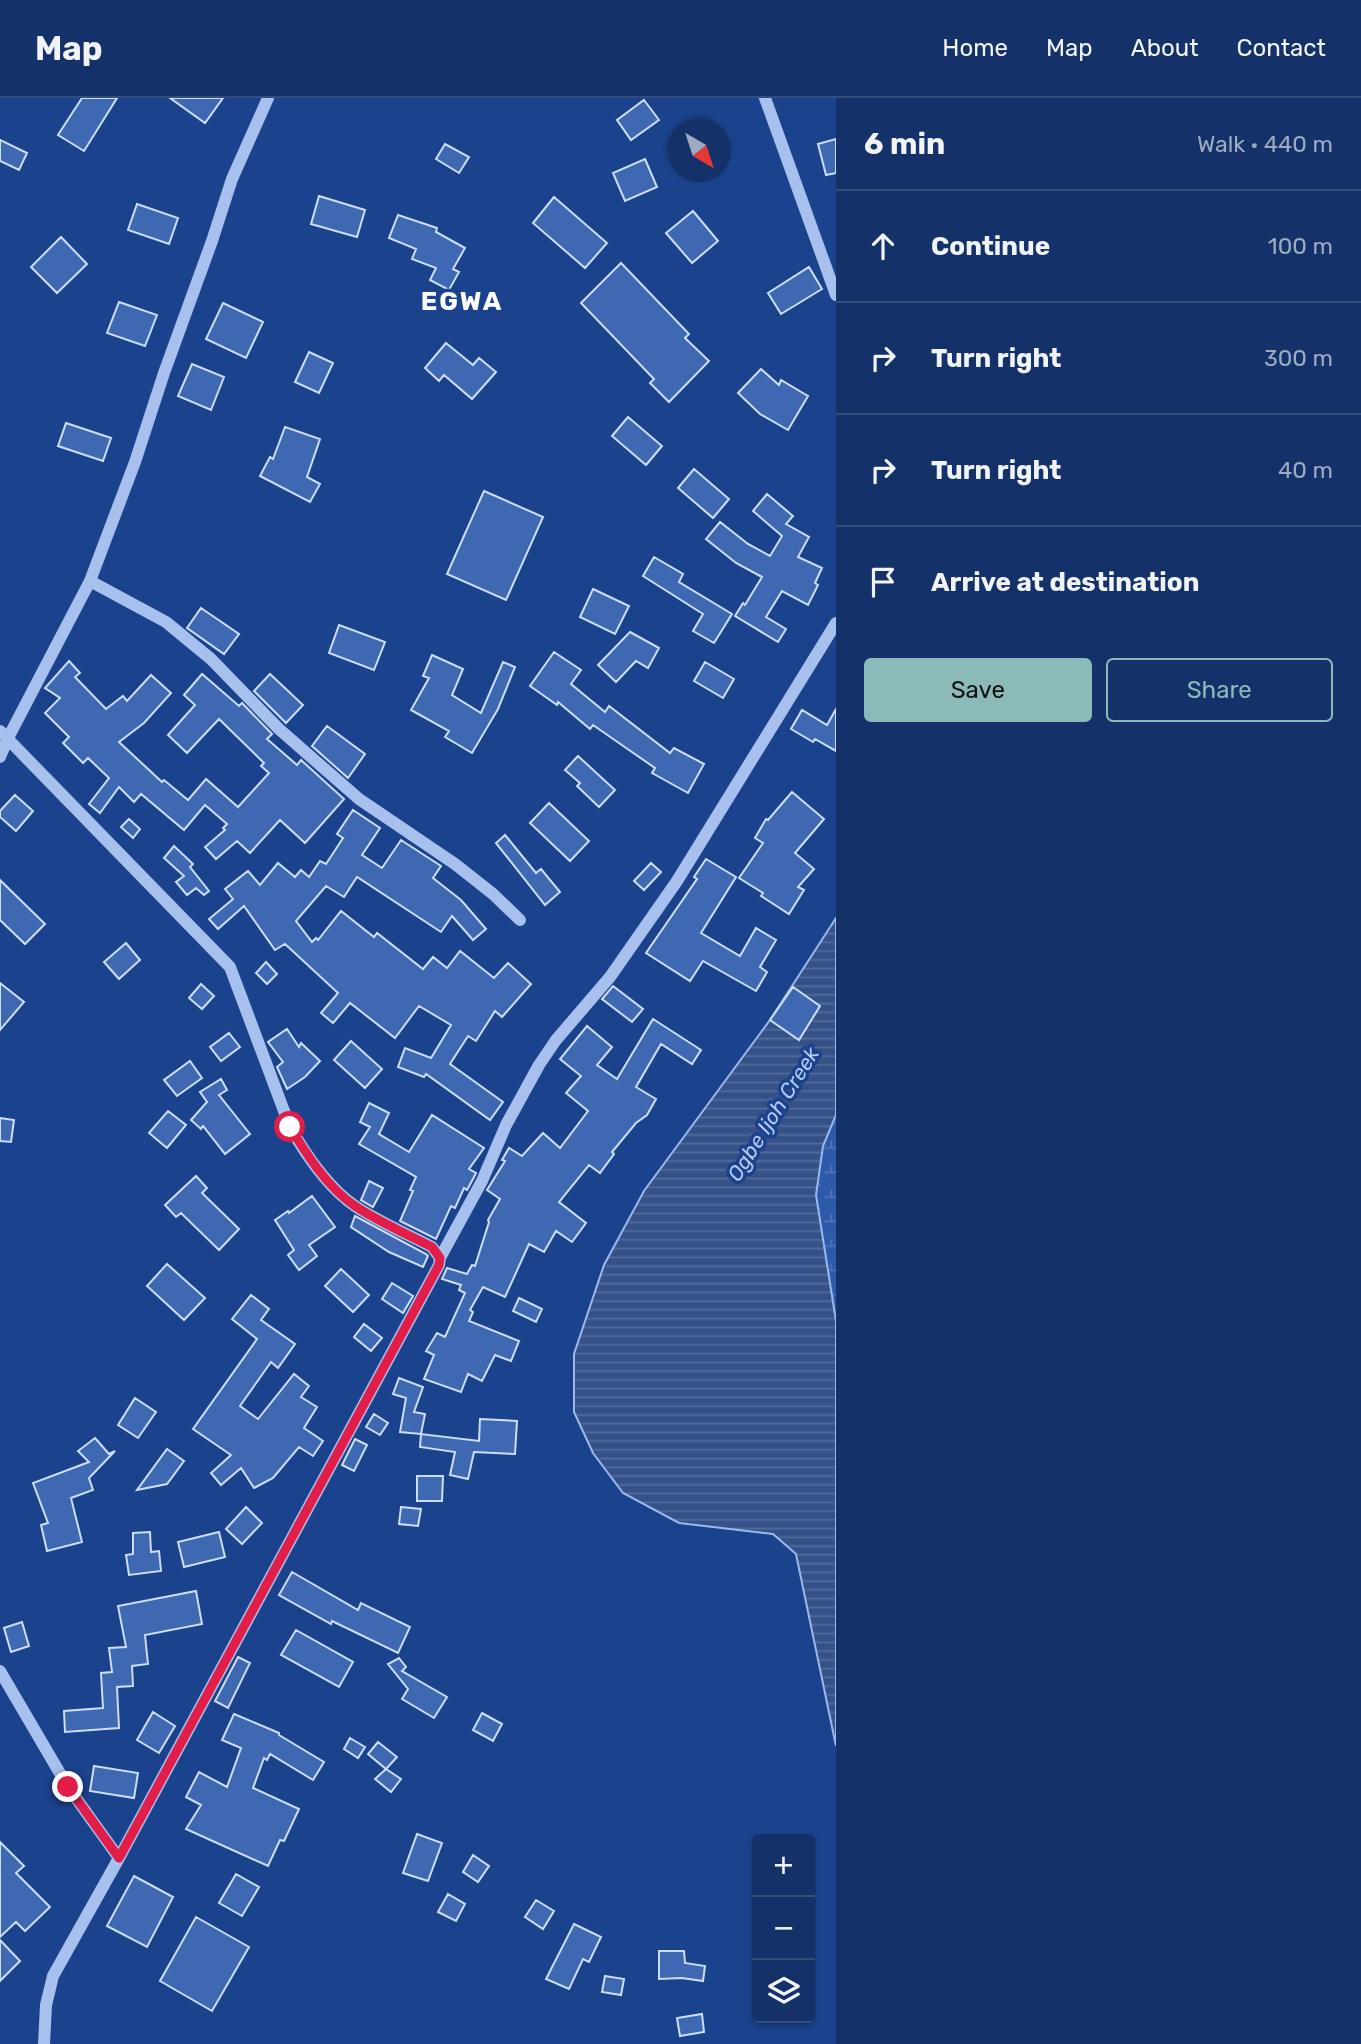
<!DOCTYPE html>
<html lang="en">
<head>
<meta charset="utf-8">
<style>
	body { margin:0; font-family:Rubik,sans-serif; background:#1d3a6f; color:#f1f3f6 }
	.controls { position:absolute; right:21px; bottom:21px; display:grid; overflow:hidden; border-radius:7px; box-shadow:0 2px 5px #0004 }
	.controls button { width:63px; height:63px; display:grid; place-items:center; padding:0; border:0; border-bottom:2px solid #334d7d; background:#143269; color:#f1f3f6; font:35px sans-serif }
	.compass { position:absolute; left:668px; top:21px; width:63px; height:63px; border-radius:50%; background:#143269; box-shadow:0 2px 5px #0004; rotate:141deg }
	.stop { position:absolute; width:21px; height:21px; margin:-16px; border:5px solid #e11d48; border-radius:50%; background:#fff }
	.stop.end { background:#e11d48; border-color:#fff; box-shadow:0 2px 7px #0008 }
	.list { margin:0; padding:0; list-style:none }
	h2 { display:flex; justify-content:space-between; align-items:center; height:91px; margin:0; padding:0 28px; font-size:30px }
	h2 small { font-size:23px; font-weight:400; color:#9daac0 }
	.list li { display:grid; grid-template-columns:46px 1fr auto; gap:21px; align-items:center; box-sizing:border-box; height:112px; padding:0 28px; border-top:2px solid #334d7d }
	.list b { display:block; font-size:26px; white-space:nowrap }
	.list em { font-size:23px; font-style:normal; color:#9daac0 }
	.actions { display:flex; gap:14px; padding:21px 28px }
	.actions a { flex:1; padding:16px 0; border:2px solid #8bbbb9; border-radius:7px; text-align:center; font-size:24px; color:#8bbbb9 }
	.actions .main { background:#8bbbb9; color:#111 }
	.icon { flex:none; width:38px; height:38px; fill:none; stroke:currentColor; stroke-width:2; stroke-linecap:round; stroke-linejoin:round }
	.map { position:relative; flex:none; width:836px; height:1946px; overflow:hidden }
	header { display:flex; align-items:center; gap:42px; box-sizing:border-box; height:98px; padding:0 35px; background:#143269; border-bottom:2px solid #334d7d }
	header strong { font-size:33px }
	nav { display:flex; gap:38px; margin-inline-start:auto; font-size:24px }
	main { display:flex }
	aside { flex:1; background:#143269 }
	.map>svg:first-child { display:block }
</style>
</head>
<body>
<header>
<strong>Map</strong>
<nav><a>Home</a><a>Map</a><a>About</a><a>Contact</a></nav>
</header>
<main>
<div class="map">
<svg width="836" height="1946" viewBox="0 0 836 1946">
	<defs>
		<pattern id="wetland-marsh" width="20" height="14" patternUnits="userSpaceOnUse" patternTransform="scale(1.75)"><rect width="20" height="14" fill="#2e5aaa"/><path d="M1 5h8M5 5V1M11 12h8M15 12V8" fill="none" stroke="#4d73b7"/></pattern>
		<pattern id="water-rules" width="6" height="5" patternUnits="userSpaceOnUse" patternTransform="scale(1.75)"><rect width="6" height="5" fill="#355188"/><path d="M0 2.5h6" fill="none" stroke="#536b9a"/></pattern>
	</defs>
	<rect width="100%" height="100%" fill="#1b428c"/>
	<path fill="url(#wetland-marsh)" d="M836,1017V1223L816,1097L823,1048Z"/>
	<path fill="url(#water-rules)" stroke="#9ab9ef" stroke-width="2" d="M836,820V1017L823,1048L816,1097L836,1223V1648L796,1456L773,1436L679,1425L623,1395L593,1355L574,1314V1256L604,1167L644,1093L770,922Z"/>
	<path fill="#3f68b2" stroke="#ccddfa" stroke-width="2" d="M82,0H117L84,53L58,37Z
		M170,0H223L205,25Z
		M644,2L659,22L631,42L617,22Z
		M836,41V75L826,77L818,46Z
		M0,42L27,55L19,72L0,63Z
		M445,46L469,59L459,75L436,61Z
		M645,61L657,89L625,103L613,75Z
		M319,98L365,112L357,139L311,126Z
		M554,99L607,145L585,170L533,125Z
		M137,106L178,120L169,146L128,132Z
		M693,113L718,143L692,165L666,135Z
		M398,117L437,130L436,134L465,150L453,171L459,174L449,192L430,182L436,170L412,161L416,151L389,140Z
		M61,139L87,166L57,195L31,169Z
		M621,165L689,236L685,240L709,263L669,304L650,285L654,281L581,205Z
		M809,169L822,191L781,216L768,195Z
		M119,204L157,217L145,248L107,235Z
		M223,205L263,224L246,260L206,241Z
		M446,245L473,267L479,260L496,274L472,301L444,277L439,283L425,270Z
		M309,254L333,265L319,295L295,284Z
		M192,266L224,279L211,312L178,298Z
		M761,271L779,287L781,282L808,298L788,332L760,316L738,295Z
		M628,319L662,348L646,367L612,338Z
		M66,325L111,340L103,363L58,348Z
		M285,329L320,341L307,379L320,386L310,404L260,378L270,359L273,361Z
		M694,371L729,401L713,420L678,390Z
		M484,393L543,419L506,502L447,476Z
		M767,396L793,418L786,426L809,439L798,459L822,470L815,485L818,487L808,507L782,493L766,519L786,531L778,544L735,518L743,505L745,507L762,479L736,465L706,441L720,424L748,446L770,458L782,438L753,413Z
		M654,459L683,476L679,484L732,516L714,545L693,533L703,516L643,478Z
		M593,491L629,508L615,536L580,519Z
		M201,510L239,536L224,556L187,530Z
		M339,527L385,544L374,572L329,555Z
		M630,534L659,550L648,570L636,563L616,584L598,567Z
		M554,554L581,572L571,586L605,614L609,608L670,655L674,650L704,666L688,695L652,675L655,670L593,627L590,631L558,604L557,607L530,588Z
		M432,557L463,571L452,597L481,615L503,564L515,569L498,611L472,655L445,639L449,633L411,612L429,580L423,578Z
		M69,563L80,575L75,579L106,611L123,598L127,603L151,577L171,595L144,625L119,644L162,684L164,682L188,702L206,681L238,709L269,675L261,668L264,665L219,621L187,655L168,637L195,607L184,597L202,576L239,608L242,605L272,636L267,641L297,667L301,662L344,701L305,745L280,722L250,755L237,743L216,761L205,749L225,732L223,730L227,726L205,707L184,732L141,696L134,704L119,689L100,715L89,706L109,680L88,660L83,665L63,645L69,639L45,615L60,600L45,590Z
		M705,564L734,581L723,600L694,583Z
		M270,576L303,607L286,625L254,593Z
		M836,611V653L815,641L813,644L791,631L802,612L827,627Z
		M327,628L365,656L348,680L312,648Z
		M578,658L615,692L599,709L577,688L580,685L565,672Z
		M792,694L824,721L795,755L814,771L798,789L804,792L789,816L761,798L763,795L739,780L763,745L755,740L766,721L768,722Z
		M15,697L33,713L16,733L0,719V713Z
		M549,705L589,743L570,763L530,725Z
		M353,712L380,730L362,757L382,770L401,742L441,768L433,780L461,802L486,831L473,842L452,818L441,834L357,779L344,799L326,788L296,823L312,844L316,840L318,842L341,813L374,839L377,835L423,871L433,859L447,870L460,853L494,880L508,865L531,886L502,919L495,913L476,943L468,938L450,966L503,1004L490,1022L426,976L424,979L398,969L405,950L431,960L451,927L419,908L395,940L350,905L333,925L321,915L338,895L285,846L275,852L244,808L218,831L209,821L233,801L225,791L248,773L260,787L278,765L295,779L301,772L309,779L320,763L326,766L343,740L337,736Z
		M129,721L140,731L133,740L121,729Z
		M505,737L536,775L541,771L560,794L545,807L496,745Z
		M174,748L193,766L190,769L209,793L204,797L196,790L187,797L176,784L184,778L164,760Z
		M706,761L736,779L701,835L740,858L756,830L776,842L760,869L767,874L756,893L703,863L690,883L646,855L697,781L694,779Z
		M651,765L661,774L644,792L634,783Z
		M0,782L45,826L25,846L0,822Z
		M126,845L140,862L119,881L104,864Z
		M266,864L277,876L267,886L256,875Z
		M0,885L24,904L0,932Z
		M201,886L214,898L202,911L189,900Z
		M613,888L643,911L632,924L602,901Z
		M793,889L820,908L799,942L770,922Z
		M653,921L701,952L692,966L661,946L636,989L656,1001L647,1017L636,1025L612,1054L614,1056L600,1075L589,1067L559,1104L586,1125L572,1144L556,1133L544,1154L529,1146L505,1199L483,1189L470,1212L473,1214L469,1223L519,1243L511,1263L495,1257L482,1283L468,1276L461,1294L424,1281L434,1257L426,1253L437,1235L445,1239L465,1195L459,1192L461,1187L442,1181L447,1170L467,1176L472,1167L475,1168L489,1124L488,1122L500,1101L487,1092L505,1063L502,1062L509,1050L522,1058L543,1035L560,1050L588,1013L566,995L581,978L560,961L587,928L612,949L597,967L617,981Z
		M287,931L299,949L301,945L320,963L305,979L287,991L277,969L283,964L268,944Z
		M229,935L240,949L221,963L210,949Z
		M351,943L382,971L365,990L334,962Z
		M190,963L202,980L177,998L164,982Z
		M221,981L227,992L219,997L250,1036L225,1056L203,1028L201,1031L191,1022L207,1004L200,994Z
		M369,1005L389,1015L379,1036L409,1054L432,1017L484,1050L469,1071L476,1075L474,1079L467,1092L464,1090L455,1110L451,1108L436,1141L400,1123L413,1093L410,1092L416,1079L359,1046L370,1029L360,1024Z
		M168,1013L186,1027L167,1050L149,1035Z
		M0,1020L14,1022L11,1044L0,1043Z
		M196,1078L207,1090L202,1095L239,1131L219,1152L181,1115L176,1119L165,1107Z
		M369,1083L383,1090L373,1109L361,1102Z
		M312,1098L335,1129L309,1147L317,1158L299,1172L288,1157L294,1152L275,1122L288,1113L289,1115Z
		M355,1118L426,1156L428,1158L423,1169L389,1154L351,1129Z
		M167,1166L205,1200L184,1222L147,1188Z
		M341,1171L369,1197L353,1214L325,1188Z
		M392,1185L413,1198L403,1215L382,1201Z
		M251,1197L269,1211L261,1222L295,1246L278,1270L271,1264L240,1308L258,1321L294,1276L309,1288L301,1299L317,1309L304,1330L323,1343L313,1358L299,1349L273,1380L254,1390L241,1370L221,1387L211,1375L231,1357L193,1331L257,1241L232,1221Z
		M519,1200L542,1211L536,1224L513,1213Z
		M364,1226L382,1240L371,1253L354,1239Z
		M399,1280L423,1289L414,1314L425,1316L421,1336L400,1334L406,1300L393,1296Z
		M135,1300L156,1314L138,1340L118,1327Z
		M374,1316L388,1325L380,1337L366,1329Z
		M480,1321L517,1323L515,1356L474,1354L468,1381L450,1377L455,1354L420,1349L421,1336L479,1343Z
		M95,1340L109,1356L115,1353L89,1380L93,1392L71,1400L82,1444L47,1453L41,1427L48,1425L33,1385L89,1364L78,1353Z
		M355,1341L367,1347L354,1373L342,1367Z
		M167,1351L184,1363L167,1386L137,1392Z
		M417,1378H443L442,1403H417Z
		M246,1409L262,1425L242,1446L226,1431Z
		M401,1409L421,1411L418,1428L399,1426Z
		M150,1434L151,1454L159,1453L161,1473L129,1477L126,1457L133,1456V1435Z
		M219,1434L225,1459L184,1469L178,1444Z
		M292,1474L358,1512L361,1505L410,1529L398,1555L332,1523L331,1526L279,1497Z
		M196,1493L202,1526L145,1537L148,1566L132,1568L133,1588L117,1589L119,1630L65,1634L64,1613L103,1610L101,1575L112,1574L109,1550L126,1549L118,1508Z
		M22,1524L29,1548L11,1554L4,1530Z
		M296,1532L353,1564L339,1589L281,1557Z
		M238,1559L250,1565L228,1610L215,1603Z
		M399,1560L406,1569L402,1573L447,1599L434,1620L402,1601L408,1591L388,1566Z
		M153,1614L175,1628L159,1655L137,1642Z
		M482,1615L502,1626L493,1643L473,1632Z
		M234,1616L279,1635V1637L324,1664L313,1682L270,1656L267,1662L264,1660L253,1690L299,1711L284,1743L280,1742L268,1768L186,1731L201,1707L186,1699L199,1674L227,1689L241,1650L222,1642Z
		M350,1640L365,1649L358,1660L344,1651Z
		M378,1644L397,1659L386,1671L368,1656Z
		M94,1668L138,1675L134,1700L90,1693Z
		M386,1671L401,1681L391,1694L375,1681Z
		M417,1736L442,1745L428,1783L403,1775Z
		M0,1744L24,1768L16,1775L50,1809L25,1833L16,1824L0,1839Z
		M473,1757L489,1768L478,1784L463,1774Z
		M236,1776L259,1789L242,1818L219,1805Z
		M134,1778L173,1799L147,1849L107,1828Z
		M448,1796L465,1806L456,1823L438,1814Z
		M536,1802L554,1813L543,1831L525,1819Z
		M196,1819L249,1849L212,1913L160,1883Z
		M574,1826L601,1839L589,1864L583,1861L569,1891L546,1881Z
		M0,1842L20,1863L0,1883Z
		M659,1853H684L685,1865L705,1868L703,1883L682,1880L659,1881Z
		M605,1878L624,1881L621,1897L602,1894Z
		M702,1916L704,1934L680,1938L677,1920Z"/>
	<g fill="none" stroke-linecap="round" stroke-linejoin="round">
		<path stroke="#a7c0ed" stroke-width="12" d="M765,0L836,197
			M90,483L166,524L211,561L279,631L359,701L455,766L493,796L520,822
			M0,633L230,869L290,1029C306,1057 327,1089 355,1108C379,1124 407,1136 432,1149L440,1160
			M0,659L8,640L90,483L135,364L164,275L212,143L232,81L268,0
			M0,1573L68,1689L119,1760
			M44,1946L46,1907L53,1878L119,1760L439,1167L440,1160L482,1083L506,1027L539,967L556,942L610,879L677,783L836,525"/>
	</g>
	<g fill="none" stroke-linecap="round" stroke-linejoin="round">
		<path stroke="#e11d48" stroke-width="9" d="M68,1689L119,1760L439,1167L440,1160L432,1149C407,1136 379,1124 355,1108C327,1089 307,1057 290,1029"/>
	</g>
	<g text-anchor="middle" dominant-baseline="central" stroke-width="7" stroke-linejoin="round" paint-order="stroke">
		<g font-size="21" font-style="italic" fill="#b3caf4" stroke="#1b428c">
			<text transform="translate(773 1016) rotate(-58)">Ogbe Ijoh Creek</text>
		</g>
		<g font-size="26" font-weight="bold" letter-spacing="2" fill="#fff" stroke="#1b428c">
			<text x="462" y="203">EGWA</text>
		</g>
	</g>
</svg>
<div class="controls">
<button>+</button>
<button>−</button>
<button><svg class="icon" aria-label="layers" viewBox="0 0 24 24"><path d="M12 4l9 5-9 5-9-5zM3 14l9 5 9-5"/></svg></button>
</div>
<svg class="compass" viewBox="-18 -18 36 36"><path d="M0-13l5 13h-10z" fill="#e53935"/><path d="M0 13l5-13h-10z" fill="#9daac0"/></svg>
<div class="stop" style="left:290px;top:1029px"></div>
<div class="stop end" style="left:68px;top:1689px"></div>
</div>
<aside>
<h2>6 min<small>Walk · 440 m</small></h2>
<ul class="list">
<li><svg class="icon" aria-label="ahead" viewBox="0 0 24 24"><path d="M12 20V5M6 11l6-6 6 6"/></svg><div><b>Continue</b></div><em>100 m</em></li>
<li><svg class="icon" aria-label="right" viewBox="0 0 24 24"><path d="M7 20v-9h11M14 6l5 5-5 5"/></svg><div><b>Turn right</b></div><em>300 m</em></li>
<li><svg class="icon" aria-label="right" viewBox="0 0 24 24"><path d="M7 20v-9h11M14 6l5 5-5 5"/></svg><div><b>Turn right</b></div><em>40 m</em></li>
<li><svg class="icon" aria-label="arrive" viewBox="0 0 24 24"><path d="M6 21V4h12l-3 4 3 4H6"/></svg><div><b>Arrive at destination</b></div></li>
</ul>
<div class="actions"><a class="main">Save</a><a>Share</a></div>
</aside>
</main>
</body>
</html>
